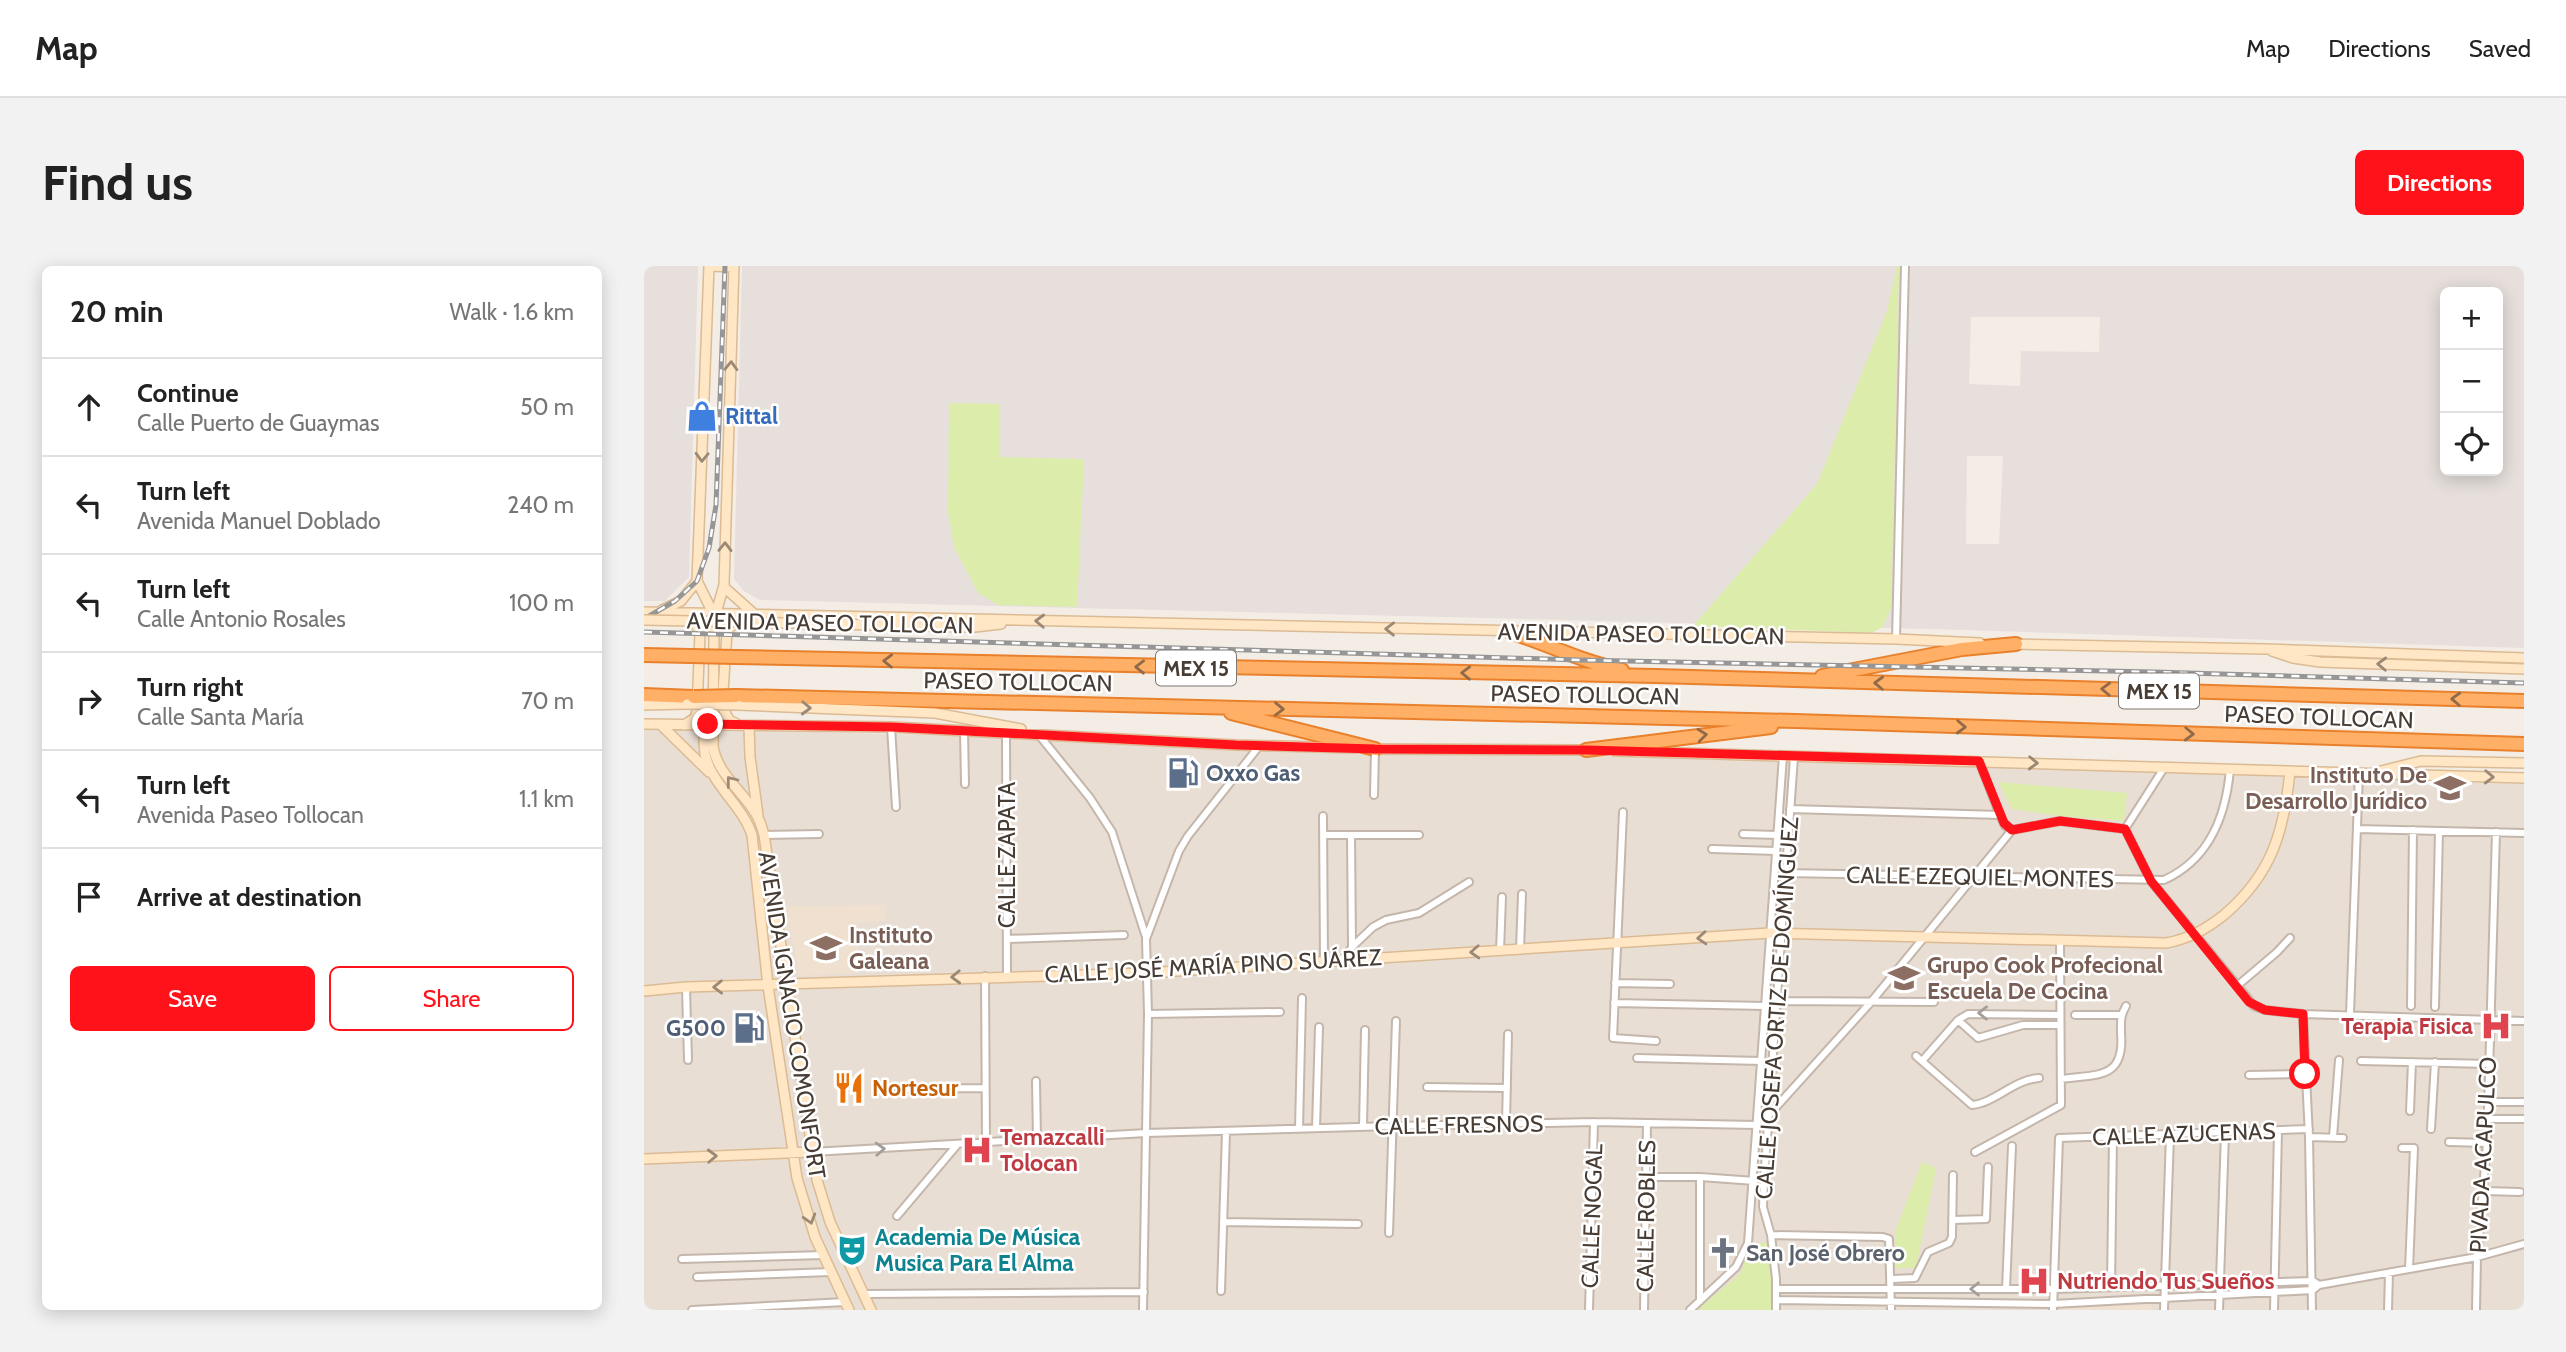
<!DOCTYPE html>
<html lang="en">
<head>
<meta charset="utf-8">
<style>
	body { margin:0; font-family:Cabin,sans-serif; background:#f2f2f2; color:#222 }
	.controls { position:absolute; right:21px; top:21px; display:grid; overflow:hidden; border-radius:10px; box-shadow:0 4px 18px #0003 }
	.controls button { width:63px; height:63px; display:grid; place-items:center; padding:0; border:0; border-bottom:2px solid #e0e0e0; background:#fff; color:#222; font:35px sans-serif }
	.stop { position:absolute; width:21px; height:21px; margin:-16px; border:5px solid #ff121a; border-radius:50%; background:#fff }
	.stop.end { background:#ff121a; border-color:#fff; box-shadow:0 2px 7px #0008 }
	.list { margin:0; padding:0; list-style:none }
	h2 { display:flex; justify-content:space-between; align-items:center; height:91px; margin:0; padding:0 28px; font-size:30px }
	h2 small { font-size:23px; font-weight:400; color:#767676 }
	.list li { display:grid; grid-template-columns:46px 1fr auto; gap:21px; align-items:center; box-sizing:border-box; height:98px; padding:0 28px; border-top:2px solid #e0e0e0 }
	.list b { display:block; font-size:26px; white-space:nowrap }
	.list p { margin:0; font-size:23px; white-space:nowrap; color:#767676 }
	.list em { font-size:23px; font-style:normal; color:#767676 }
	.actions { display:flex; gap:14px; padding:21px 28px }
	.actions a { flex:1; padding:16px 0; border:2px solid #ff121a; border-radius:10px; text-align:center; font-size:24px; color:#ff121a }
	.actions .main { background:#ff121a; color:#fff }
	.icon { flex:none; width:38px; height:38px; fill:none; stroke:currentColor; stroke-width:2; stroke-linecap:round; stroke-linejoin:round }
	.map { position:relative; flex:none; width:1880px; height:1044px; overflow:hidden; border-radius:10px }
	header { display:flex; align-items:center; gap:42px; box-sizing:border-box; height:98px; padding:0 35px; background:#fff; border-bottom:2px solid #e0e0e0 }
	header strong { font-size:33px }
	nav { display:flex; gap:38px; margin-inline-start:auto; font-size:24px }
	.intro { display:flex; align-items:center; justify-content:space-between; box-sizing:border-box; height:168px; padding:0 42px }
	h1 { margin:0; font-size:49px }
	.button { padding:18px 32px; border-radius:10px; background:#ff121a; color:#fff; font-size:24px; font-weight:700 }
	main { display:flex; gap:42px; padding:0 42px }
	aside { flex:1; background:#fff; border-radius:10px; box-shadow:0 4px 18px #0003 }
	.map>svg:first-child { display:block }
</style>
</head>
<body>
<header>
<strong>Map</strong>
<nav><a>Map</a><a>Directions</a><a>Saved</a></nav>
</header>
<div class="intro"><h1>Find us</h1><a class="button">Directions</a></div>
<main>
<aside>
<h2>20 min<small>Walk · 1.6 km</small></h2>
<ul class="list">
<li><svg class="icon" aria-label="ahead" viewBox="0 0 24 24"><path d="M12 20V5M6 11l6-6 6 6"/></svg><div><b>Continue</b><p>Calle Puerto de Guaymas</p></div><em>50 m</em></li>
<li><svg class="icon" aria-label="left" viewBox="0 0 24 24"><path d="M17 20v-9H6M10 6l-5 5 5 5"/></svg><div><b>Turn left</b><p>Avenida Manuel Doblado</p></div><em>240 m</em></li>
<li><svg class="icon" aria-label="left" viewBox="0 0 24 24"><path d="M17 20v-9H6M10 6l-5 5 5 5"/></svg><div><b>Turn left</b><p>Calle Antonio Rosales</p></div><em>100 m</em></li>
<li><svg class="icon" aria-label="right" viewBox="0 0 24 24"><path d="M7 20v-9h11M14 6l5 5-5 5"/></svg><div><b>Turn right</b><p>Calle Santa María</p></div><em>70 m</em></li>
<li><svg class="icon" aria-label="left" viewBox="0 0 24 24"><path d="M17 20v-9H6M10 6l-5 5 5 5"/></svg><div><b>Turn left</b><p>Avenida Paseo Tollocan</p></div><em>1.1 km</em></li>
<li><svg class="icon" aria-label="arrive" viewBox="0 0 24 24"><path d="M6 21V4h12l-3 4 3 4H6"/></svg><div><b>Arrive at destination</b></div></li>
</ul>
<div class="actions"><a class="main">Save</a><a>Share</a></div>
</aside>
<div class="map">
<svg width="1880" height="1044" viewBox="0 0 1880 1044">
	<rect width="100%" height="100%" fill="#f4ede6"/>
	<path fill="#e9ded4" d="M0,461L562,477L1880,518V1044H0Z"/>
	<path fill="#e6dfdb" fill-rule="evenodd" d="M0,0H54L45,311L21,335H0Z
		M98,0H1880V382L1320,364L116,334L100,325L90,313ZM1801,26H1854V205H1801ZM1327,51H1456L1455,86L1377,85L1376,120L1325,118ZM1323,190H1359L1355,278H1322Z"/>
	<path fill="#efe0cf" d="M241,639V655L214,656V707L155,710L142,640Z
		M1508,1038V1044H1412V1043Z"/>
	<path fill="#dbecab" d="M1253,0H1255L1247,342L1239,361L1227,367L1049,360L1173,218L1243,45Z
		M305,137L355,138V191L440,193L433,341L354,339L334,327L310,281L304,246Z
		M1354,516L1483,527L1480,555L1414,550L1368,543Z
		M1278,896L1292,902L1272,1002H1250L1252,963Z
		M1105,977H1128L1131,1044H1053L1097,1007Z"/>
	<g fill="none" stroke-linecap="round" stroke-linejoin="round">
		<defs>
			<path id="street" d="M1252,373L1261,0
				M247,461L252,541
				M320,464L321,518
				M362,467L363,710
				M395,469L446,532L468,566L502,671
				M1335,495L1356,549
				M730,529L731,483
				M1146,543L1356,549L1361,560L1368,564L1416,555L1481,563
				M979,546L969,772L1012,775
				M679,550L680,695
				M1481,563L1507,615L1610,740L1621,744L1659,748L1880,755
				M1481,563L1520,502
				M1713,563L1880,567
				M1099,568L1133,569
				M120,569L175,568
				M679,569H775
				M707,569L708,681
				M1068,583L1132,585
				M1141,607L1520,614C1566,593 1582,550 1586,503
				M363,673L480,669
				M876,684L878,628
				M856,685L858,631
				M699,694L708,681L729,661L742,654L775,647L825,616
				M341,710L342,878
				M971,717L1026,718
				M1593,720L1633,686L1646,672
				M42,721L44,794
				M1132,735L1290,736
				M970,737L1121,740
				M1767,740L1769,564
				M1791,741L1795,565
				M504,748L636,746
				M1659,748L1665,871L1668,1044
				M1706,748L1715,507
				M1431,749H1476
				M1314,754L1334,772L1379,759H1415
				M1272,790L1328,839C1351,837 1369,814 1395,812
				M993,792L1117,795
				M1278,795L1314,754L1324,748L1415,749
				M1717,795L1845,798
				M1605,809L1662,808
				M1417,813C1453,808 1481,814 1477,767C1477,756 1476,750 1482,740
				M392,815L393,874
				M783,821L863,822
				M254,823L341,822
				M1844,836H1880
				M1766,845L1768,796
				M1843,853H1880
				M862,857L864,768
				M719,861L721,764
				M672,862L675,761
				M655,863L658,732
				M1787,863L1791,796
				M1665,871L1699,872
				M1689,871L1695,794
				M1805,876L1843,877
				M1758,882H1770L1765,1003
				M168,886L502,867L749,860L950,856L1113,859L1125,849L1227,736L1368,564
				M1331,886L1417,839L1416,675
				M1002,911H1056L1111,915
				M1840,925L1876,926
				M253,950L313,879
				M1309,954L1342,953L1344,901
				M579,956L714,958
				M745,967L752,755
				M1127,969L1239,971L1245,973L1247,1044
				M38,993L180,989
				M53,1011L187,1006
				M1248,1013L1271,1012L1284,986L1305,977L1308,971L1309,909
				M1467,1021L1469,871
				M1133,1023H1410L1669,1015L1675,1019
				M1362,1023L1368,880
				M577,1025L582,866
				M219,1028L500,1026
				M1133,1034L1409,1038L1669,1024L1675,1019L1833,991L1880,978
				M1056,1035V911
				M48,1044L201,1036
				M499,1044L504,748L502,673L535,585L544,570L616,479
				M945,1044L950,856
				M1000,1044L1003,857
				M1046,1044L1092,1001L1104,977L1139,490
				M1132,1044V1013L1127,969L1119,941L1120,915L1150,491
				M1409,1044L1415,872L1665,863
				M1520,1044L1526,869
				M1575,1044L1581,867
				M1630,1044L1634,865
				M1744,1044L1745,1007
				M1832,1044L1833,991L1843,877L1852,566"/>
			<path id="secondary" d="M65,0L53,315L69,347
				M66,0L90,1
				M90,0L80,319L72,347L70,367L69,481C74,509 99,525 112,548C116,554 118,562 120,569L173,914L186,956L227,1044
				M80,321L109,347
				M18,344L37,335L53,315
				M0,346L1252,373L1336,377
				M231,359L331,361L357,358
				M1367,378L1622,383L1880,392
				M1628,385L1649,392L1676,396L1880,403
				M0,439L43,438
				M94,439L291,447L377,463
				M64,454C64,461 60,468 60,476C59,514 97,535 108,569L124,720L153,912L171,971L205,1044
				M0,458L247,461L592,479L712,482
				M16,458L65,506
				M93,458L85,454L78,440L83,367L84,363L95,355
				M40,459L51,452L53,445L56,367L55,363L46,353
				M105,460L106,491L114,549
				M726,483L946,484
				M971,485L1880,512
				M1733,506L1777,495L1880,497
				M0,725L42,721L503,707L1126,667L1522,677C1545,673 1562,663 1580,649C1628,608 1640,566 1646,505
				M0,893L168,886"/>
			<path id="highway" d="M866,366C904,378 938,396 978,404
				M0,389L47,390
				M92,391L1012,410L1880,435
				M1178,410L1318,383L1372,378
				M0,429L50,431
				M92,430L1151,455L1880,478
				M587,447L731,483
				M942,484L1127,461"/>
		</defs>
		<use href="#street" stroke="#c4b6ab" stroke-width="10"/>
		<use href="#secondary" stroke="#dbbb94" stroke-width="12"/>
		<use href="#highway" stroke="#e9802b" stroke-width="16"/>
		<use href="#street" stroke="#fff" stroke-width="6"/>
		<use href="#secondary" stroke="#ffe6c5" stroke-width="9"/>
		<use href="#highway" stroke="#ffb066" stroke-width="12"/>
		<defs>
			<path id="rail" d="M0,353L31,335L53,315L65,282L72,239L81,0
				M0,366L935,394L1511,406L1880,417"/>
		</defs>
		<use href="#rail" stroke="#969696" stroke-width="5"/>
		<use href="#rail" stroke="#fff" stroke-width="2.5" stroke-dasharray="8" stroke-linecap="butt"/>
		<defs>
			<path id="secondary-bridge" d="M0,354L231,359
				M43,438L94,439"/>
			<path id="highway-bridge" d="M47,390L92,391
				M50,431L92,430"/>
		</defs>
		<use href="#secondary-bridge" stroke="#dbbb94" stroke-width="12" stroke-linecap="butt"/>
		<use href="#highway-bridge" stroke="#e9802b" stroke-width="16" stroke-linecap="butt"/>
		<use href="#secondary-bridge" stroke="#ffe6c5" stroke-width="9"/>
		<use href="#highway-bridge" stroke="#ffb066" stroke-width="12"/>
	</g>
	<defs><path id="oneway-chevron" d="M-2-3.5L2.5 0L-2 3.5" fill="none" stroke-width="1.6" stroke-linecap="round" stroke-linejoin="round" transform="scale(1.75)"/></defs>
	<g stroke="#9a8976">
		<use href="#oneway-chevron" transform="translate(87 100) rotate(-88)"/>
		<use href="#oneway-chevron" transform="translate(58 191) rotate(92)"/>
		<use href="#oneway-chevron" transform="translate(81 281) rotate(-89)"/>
		<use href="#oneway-chevron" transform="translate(396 355) rotate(-178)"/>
		<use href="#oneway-chevron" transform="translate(746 363) rotate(-179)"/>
		<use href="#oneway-chevron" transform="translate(1738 398) rotate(-178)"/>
		<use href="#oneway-chevron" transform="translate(162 442) rotate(2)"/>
		<use href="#oneway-chevron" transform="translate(1389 497) rotate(2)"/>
		<use href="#oneway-chevron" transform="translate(1845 511) rotate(2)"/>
		<use href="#oneway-chevron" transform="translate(87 515) rotate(-128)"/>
		<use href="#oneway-chevron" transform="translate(1058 672) rotate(176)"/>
		<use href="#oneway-chevron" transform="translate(831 686) rotate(177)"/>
		<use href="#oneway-chevron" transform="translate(312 711) rotate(178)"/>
		<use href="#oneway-chevron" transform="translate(74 721) rotate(179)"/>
		<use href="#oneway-chevron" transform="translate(68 890) rotate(-2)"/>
		<use href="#oneway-chevron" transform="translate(166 953) rotate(73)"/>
	</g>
	<g stroke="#916b49">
		<use href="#oneway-chevron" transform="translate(244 395) rotate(-179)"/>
		<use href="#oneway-chevron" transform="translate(496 401) rotate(-179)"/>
		<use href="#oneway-chevron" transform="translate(822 407) rotate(-179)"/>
		<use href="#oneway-chevron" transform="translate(1235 417) rotate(-178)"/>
		<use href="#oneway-chevron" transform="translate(1462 423) rotate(-178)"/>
		<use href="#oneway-chevron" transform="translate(1812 433) rotate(-178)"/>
		<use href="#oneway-chevron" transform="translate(635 443) rotate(1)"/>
		<use href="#oneway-chevron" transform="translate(1317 461) rotate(2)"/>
		<use href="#oneway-chevron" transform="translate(1545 468) rotate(2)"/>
		<use href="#oneway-chevron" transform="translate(1058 469) rotate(-6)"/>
	</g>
	<g stroke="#a49e9a">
		<use href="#oneway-chevron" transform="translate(1339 747) rotate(-179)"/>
		<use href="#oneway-chevron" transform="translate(236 883) rotate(-3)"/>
		<use href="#oneway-chevron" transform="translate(1331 1023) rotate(180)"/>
	</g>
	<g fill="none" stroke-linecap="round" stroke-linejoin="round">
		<path stroke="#ff121a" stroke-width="9" d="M64,458L247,461L592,479L731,483L942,484L1335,495L1360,557L1368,564L1416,555L1481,563L1507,615L1605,736L1621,744L1659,748L1661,808"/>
	</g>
	<defs>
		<symbol id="shop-bare" viewBox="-9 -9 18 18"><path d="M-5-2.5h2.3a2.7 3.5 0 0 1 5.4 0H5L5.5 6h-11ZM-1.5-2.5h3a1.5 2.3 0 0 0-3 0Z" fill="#3f7fe0" stroke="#fff" stroke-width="2.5" paint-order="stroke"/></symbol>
		<symbol id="fuel-bare" viewBox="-9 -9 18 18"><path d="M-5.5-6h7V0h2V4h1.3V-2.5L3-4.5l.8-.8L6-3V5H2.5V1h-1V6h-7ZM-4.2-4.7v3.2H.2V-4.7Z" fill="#5c6f8a" stroke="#fff" stroke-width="2.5" paint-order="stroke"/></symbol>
		<symbol id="university-bare" viewBox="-9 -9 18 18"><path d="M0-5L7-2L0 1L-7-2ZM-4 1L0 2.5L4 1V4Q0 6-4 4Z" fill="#8d6e63" stroke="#fff" stroke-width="2.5" paint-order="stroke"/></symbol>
		<symbol id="hospital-bare" viewBox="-9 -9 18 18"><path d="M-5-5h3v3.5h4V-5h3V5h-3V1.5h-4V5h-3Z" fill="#e0444e" stroke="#fff" stroke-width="2.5" paint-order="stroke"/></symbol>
		<symbol id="restaurant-bare" viewBox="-9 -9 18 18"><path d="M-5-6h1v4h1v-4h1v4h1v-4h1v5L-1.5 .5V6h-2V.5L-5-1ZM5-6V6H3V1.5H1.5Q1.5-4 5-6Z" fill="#e8710a" stroke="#fff" stroke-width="2.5" paint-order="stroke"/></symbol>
		<symbol id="theatre-bare" viewBox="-9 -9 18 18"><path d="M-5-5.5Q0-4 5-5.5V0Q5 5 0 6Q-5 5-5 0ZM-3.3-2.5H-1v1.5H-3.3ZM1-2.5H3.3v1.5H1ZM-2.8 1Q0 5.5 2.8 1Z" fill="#0f9aa8" stroke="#fff" stroke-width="2.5" paint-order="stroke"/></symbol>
		<symbol id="church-bare" viewBox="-9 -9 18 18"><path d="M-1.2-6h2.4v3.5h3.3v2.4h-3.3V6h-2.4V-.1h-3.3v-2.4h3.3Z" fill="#6b7280" stroke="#fff" stroke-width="2.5" paint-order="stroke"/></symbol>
	</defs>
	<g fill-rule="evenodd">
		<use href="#shop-bare" x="36" y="128" width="44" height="44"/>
		<use href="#fuel-bare" x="517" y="485" width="44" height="44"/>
		<use href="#university-bare" x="1784" y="500" width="44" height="44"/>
		<use href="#university-bare" x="160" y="660" width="44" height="44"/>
		<use href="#university-bare" x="1238" y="690" width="44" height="44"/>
		<use href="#hospital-bare" x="1830" y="738" width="44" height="44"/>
		<use href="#fuel-bare" x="83" y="740" width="44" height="44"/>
		<use href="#restaurant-bare" x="183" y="800" width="44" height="44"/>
		<use href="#hospital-bare" x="311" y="862" width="44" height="44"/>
		<use href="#theatre-bare" x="186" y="962" width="44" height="44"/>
		<use href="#church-bare" x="1057" y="965" width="44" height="44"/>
		<use href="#hospital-bare" x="1368" y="993" width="44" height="44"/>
	</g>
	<g text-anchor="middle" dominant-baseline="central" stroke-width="5" stroke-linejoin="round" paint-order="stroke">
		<g fill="#fff" stroke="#7f7772" stroke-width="2">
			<rect x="512" y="384.5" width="80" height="35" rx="5"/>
			<rect x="1475" y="407.5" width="80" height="35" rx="5"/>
		</g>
		<g font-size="21" font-weight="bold" fill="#483d35">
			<text x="552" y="402">MEX 15</text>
			<text x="1515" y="425">MEX 15</text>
		</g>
		<g font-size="23" font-weight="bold" fill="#366cbe" stroke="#fff" text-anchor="start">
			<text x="81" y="150">Rittal</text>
		</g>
		<g font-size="23" fill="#483d35" stroke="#fff">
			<text transform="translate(186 357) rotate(1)">AVENIDA PASEO TOLLOCAN</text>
			<text transform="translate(997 368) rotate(1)">AVENIDA PASEO TOLLOCAN</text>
			<text transform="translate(374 416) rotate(1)">PASEO TOLLOCAN</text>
			<text transform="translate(941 429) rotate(1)">PASEO TOLLOCAN</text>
			<text transform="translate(1675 451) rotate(2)">PASEO TOLLOCAN</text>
			<text transform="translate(363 589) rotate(-90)">CALLE ZAPATA</text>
			<text transform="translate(1336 611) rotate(1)">CALLE EZEQUIEL MONTES</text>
			<text transform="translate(569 700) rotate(-3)">CALLE JOSÉ MARÍA PINO SUÁREZ</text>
			<text transform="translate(1133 742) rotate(-86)">CALLE JOSEFA ORTIZ DE DOMÍNGUEZ</text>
			<text transform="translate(148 749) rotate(81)">AVENIDA IGNACIO COMONFORT</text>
			<text transform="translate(815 859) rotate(-1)">CALLE FRESNOS</text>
			<text transform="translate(1540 868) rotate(-2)">CALLE AZUCENAS</text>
			<text transform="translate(1839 889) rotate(-87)">PIVADA ACAPULCO</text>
			<text transform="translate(948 950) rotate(-88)">CALLE NOGAL</text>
			<text transform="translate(1002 950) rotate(-89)">CALLE ROBLES</text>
		</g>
		<g font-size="23" font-weight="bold" fill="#4e5e75" stroke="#fff" text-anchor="start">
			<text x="562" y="507">Oxxo Gas</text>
			<text x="82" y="762" text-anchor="end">G500</text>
		</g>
		<g font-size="23" font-weight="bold" fill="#785e54" stroke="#fff" text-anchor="start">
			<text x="1783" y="509" text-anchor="end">Instituto De<tspan x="1783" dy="26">Desarrollo Jurídico</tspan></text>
			<text x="205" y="669">Instituto<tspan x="205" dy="26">Galeana</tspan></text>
			<text x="1283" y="699">Grupo Cook Profecional<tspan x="1283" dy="26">Escuela De Cocina</tspan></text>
		</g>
		<g font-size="23" font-weight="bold" fill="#be3a42" stroke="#fff" text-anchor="start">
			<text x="1829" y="760" text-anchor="end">Terapia Fisica</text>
			<text x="356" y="871">Temazcalli<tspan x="356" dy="26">Tolocan</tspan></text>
			<text x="1413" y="1015">Nutriendo Tus Sueños</text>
		</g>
		<g font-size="23" font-weight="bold" fill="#c56008" stroke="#fff" text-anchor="start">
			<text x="228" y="822">Nortesur</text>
		</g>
		<g font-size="23" font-weight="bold" fill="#0d838f" stroke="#fff" text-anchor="start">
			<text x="231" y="971">Academia De Música<tspan x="231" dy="26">Musica Para El Alma</tspan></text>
		</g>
		<g font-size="23" font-weight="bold" fill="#5b616d" stroke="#fff" text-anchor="start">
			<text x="1102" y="987">San José Obrero</text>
		</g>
	</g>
</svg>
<div class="controls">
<button>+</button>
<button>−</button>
<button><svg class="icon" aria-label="locate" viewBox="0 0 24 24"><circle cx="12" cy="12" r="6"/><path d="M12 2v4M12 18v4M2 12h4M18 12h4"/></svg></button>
</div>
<div class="stop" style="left:1661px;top:808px"></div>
<div class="stop end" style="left:64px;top:458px"></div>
</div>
</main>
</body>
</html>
